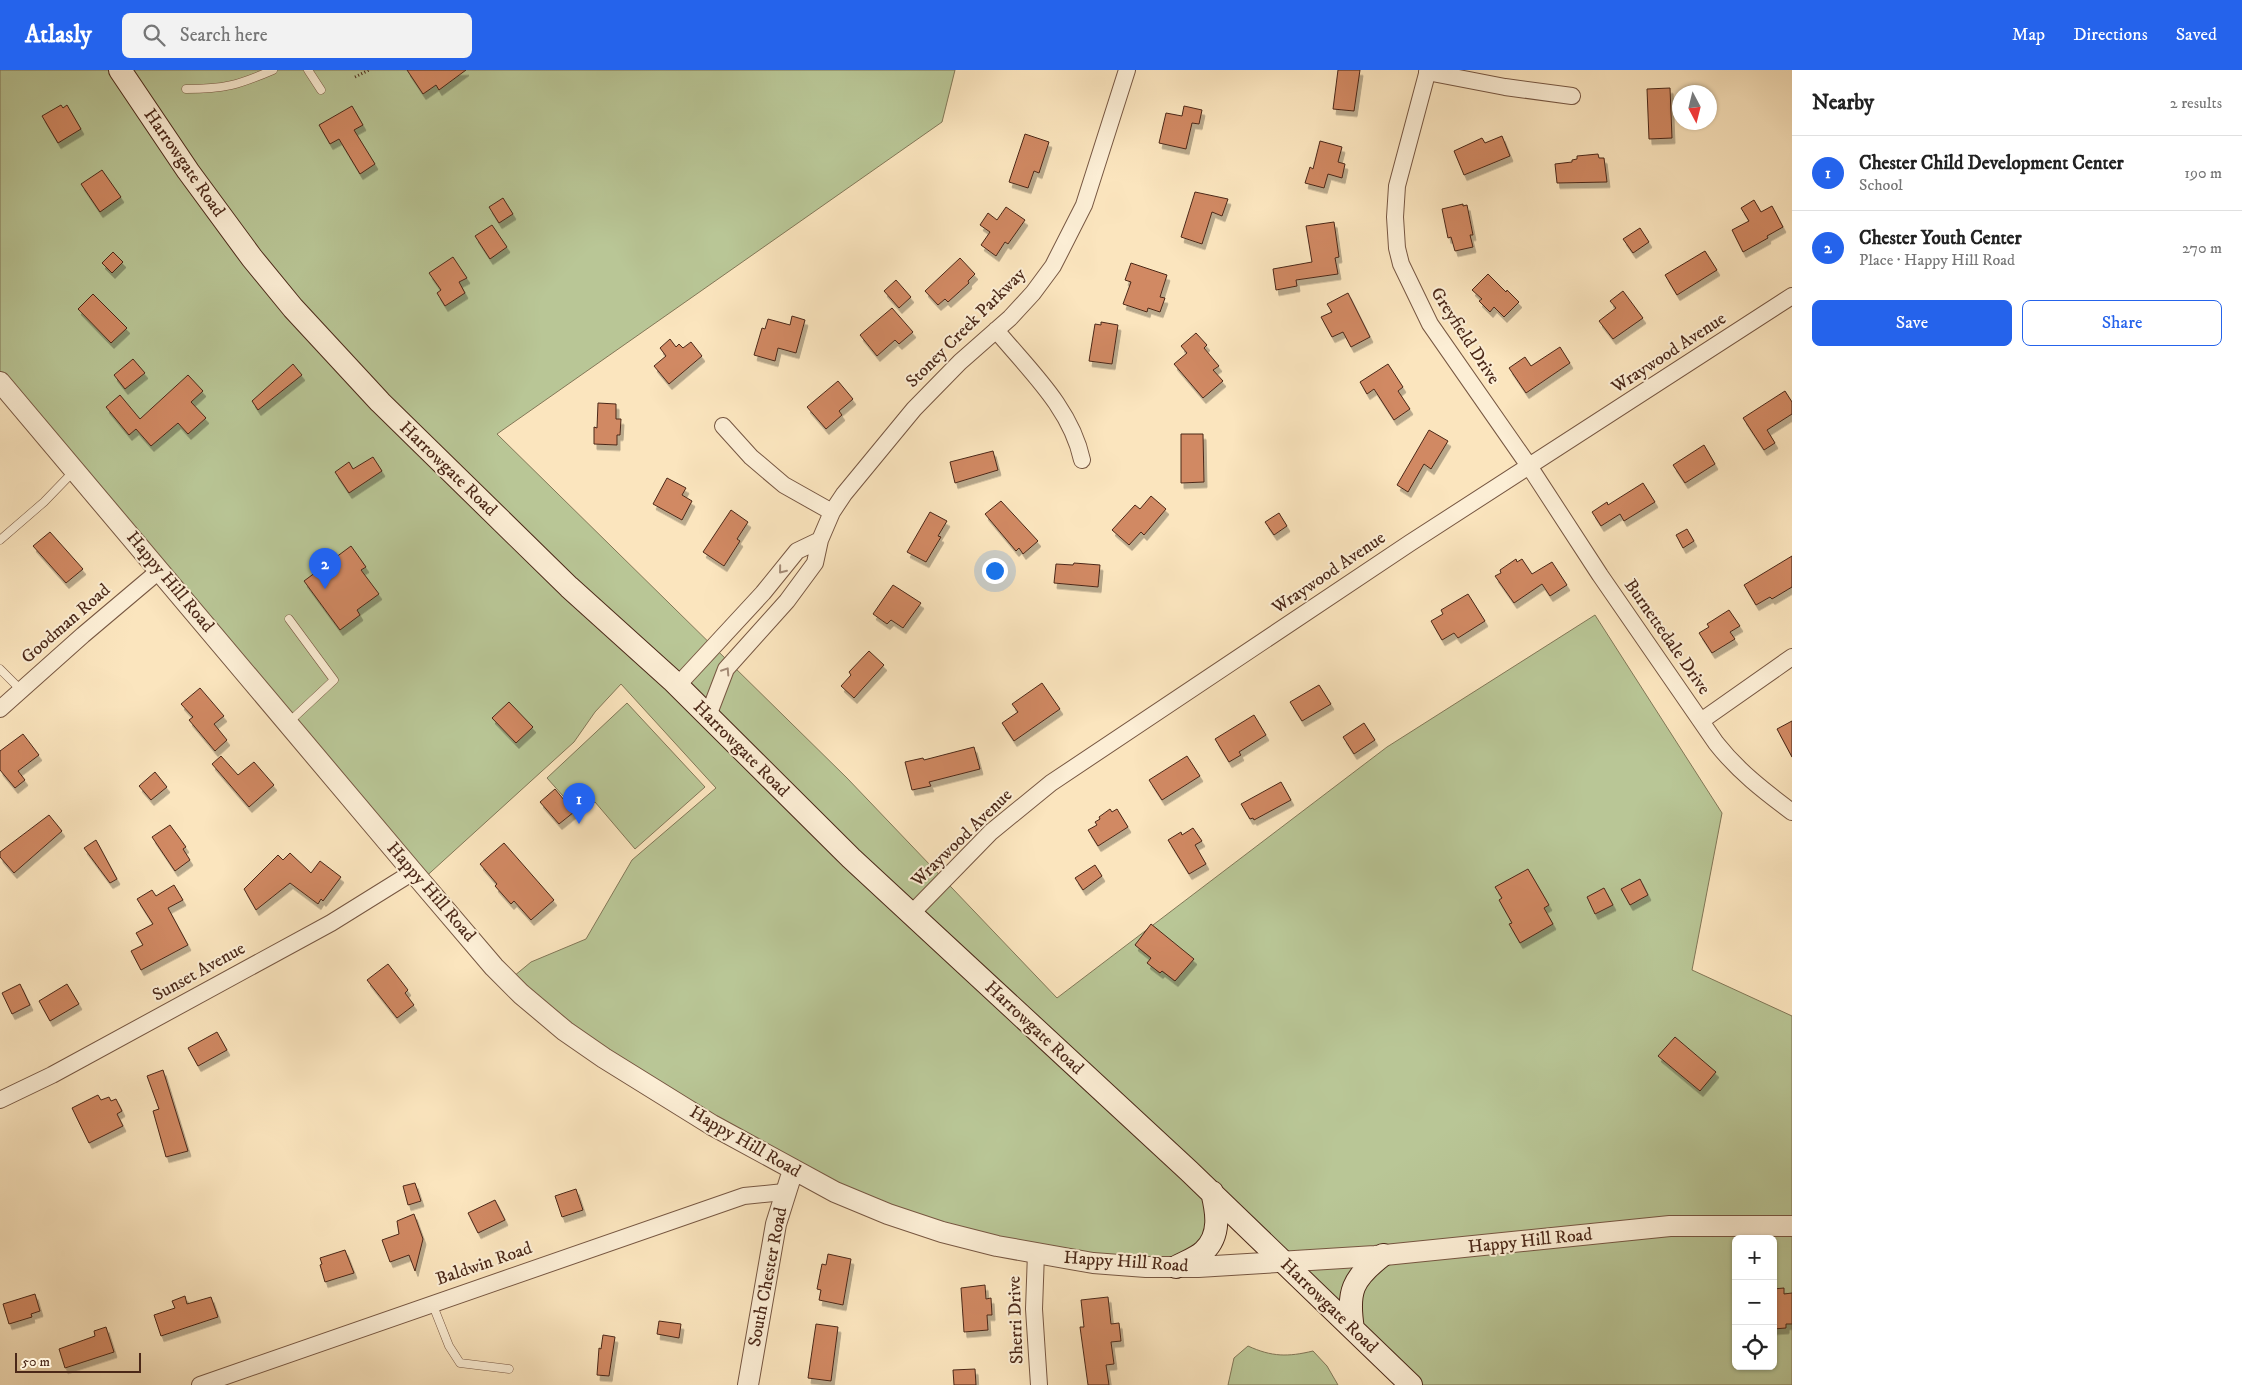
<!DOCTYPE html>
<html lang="en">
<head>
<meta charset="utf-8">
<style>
	body { margin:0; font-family:"IM FELL DW Pica",serif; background:#f2f2f2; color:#222 }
	.controls { position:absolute; right:15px; bottom:15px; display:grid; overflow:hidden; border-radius:8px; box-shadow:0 1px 4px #0004 }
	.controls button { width:45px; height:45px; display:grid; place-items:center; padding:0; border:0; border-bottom:1px solid #e0e0e0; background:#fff; color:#222; font:25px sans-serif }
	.compass { position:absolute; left:1672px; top:15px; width:45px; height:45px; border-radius:50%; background:#fff; box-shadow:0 1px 4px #0004; rotate:173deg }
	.scale { position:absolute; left:15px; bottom:12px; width:126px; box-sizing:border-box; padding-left:5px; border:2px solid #4b2818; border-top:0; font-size:14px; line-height:18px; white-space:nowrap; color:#4b2818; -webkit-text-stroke:4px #fceed5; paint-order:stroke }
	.you { position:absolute; left:994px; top:500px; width:18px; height:18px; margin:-12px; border:4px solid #fff; border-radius:50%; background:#1a73e8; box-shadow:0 0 0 8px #1a73e833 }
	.badge { display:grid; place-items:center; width:32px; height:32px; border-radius:50%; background:#2563eb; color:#fff; font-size:16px; font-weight:700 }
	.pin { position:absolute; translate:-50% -41px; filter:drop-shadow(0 1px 2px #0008) }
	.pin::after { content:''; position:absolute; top:26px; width:18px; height:15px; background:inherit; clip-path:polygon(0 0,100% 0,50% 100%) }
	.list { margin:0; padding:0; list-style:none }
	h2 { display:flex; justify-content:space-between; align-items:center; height:65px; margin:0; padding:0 20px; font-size:21px }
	h2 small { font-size:16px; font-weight:400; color:#767676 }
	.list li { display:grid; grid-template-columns:32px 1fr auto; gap:15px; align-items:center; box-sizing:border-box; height:75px; padding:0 20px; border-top:1px solid #e0e0e0 }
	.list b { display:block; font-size:19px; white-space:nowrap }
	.list p { margin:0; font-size:16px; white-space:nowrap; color:#767676 }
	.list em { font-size:16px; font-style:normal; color:#767676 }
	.actions { display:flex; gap:10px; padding:15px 20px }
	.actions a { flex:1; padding:11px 0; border:1px solid #2563eb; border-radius:8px; text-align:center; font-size:18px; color:#2563eb }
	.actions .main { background:#2563eb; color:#fff }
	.icon { flex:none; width:28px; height:28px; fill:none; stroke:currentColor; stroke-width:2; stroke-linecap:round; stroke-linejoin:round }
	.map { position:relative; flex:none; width:1792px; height:1315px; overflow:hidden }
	header { display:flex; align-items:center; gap:30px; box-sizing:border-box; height:70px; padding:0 25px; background:#2563eb; color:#fff }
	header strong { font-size:24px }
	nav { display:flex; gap:28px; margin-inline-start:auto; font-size:18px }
	.search { width:350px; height:45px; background:#f2f2f2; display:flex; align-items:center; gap:12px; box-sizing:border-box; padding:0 18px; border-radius:8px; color:#767676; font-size:19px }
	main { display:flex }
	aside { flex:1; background:#fff }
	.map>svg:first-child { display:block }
</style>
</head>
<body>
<header>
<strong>Atlasly</strong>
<div class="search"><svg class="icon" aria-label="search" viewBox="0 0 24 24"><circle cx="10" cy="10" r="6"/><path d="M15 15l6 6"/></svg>Search here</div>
<nav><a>Map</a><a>Directions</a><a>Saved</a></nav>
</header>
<main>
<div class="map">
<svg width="1792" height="1315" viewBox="0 0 1792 1315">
	<defs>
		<filter id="shadow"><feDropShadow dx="3" dy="5.5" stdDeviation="0" flood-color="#0004"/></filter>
	</defs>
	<rect width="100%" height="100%" fill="#fbe5be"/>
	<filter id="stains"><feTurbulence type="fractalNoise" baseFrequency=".004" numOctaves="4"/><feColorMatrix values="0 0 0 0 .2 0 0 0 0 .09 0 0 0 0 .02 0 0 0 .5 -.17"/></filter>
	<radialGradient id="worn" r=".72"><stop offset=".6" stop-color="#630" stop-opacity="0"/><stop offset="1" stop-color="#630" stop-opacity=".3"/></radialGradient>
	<path fill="#b9c696" stroke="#827757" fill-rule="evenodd" d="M0,0H955L942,52L497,364L847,708L1057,928L1387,677L1595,545L1722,743L1692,900L1792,946V1315H1411L1213,1123L1214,1166L1176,1197L942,1162L712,1055L508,911L531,892L586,869L632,790L716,718L621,614L595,642L574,672L421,811L0,314ZM1151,855L1193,889L1175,911L1162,901L1160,903L1148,893L1151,888L1135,875ZM1736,1169H1773V1296H1736Z
		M627,633L705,717L635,779L595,732L580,745L547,708Z
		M1248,1276C1272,1287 1288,1287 1313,1281L1327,1296L1338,1315H1228L1234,1288Z"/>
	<path fill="#d18963" stroke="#4b2818" filter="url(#shadow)" d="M407,0H466L439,20L436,15L423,24Z
		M1338,0H1360L1354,41L1333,39Z
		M1670,18L1672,68L1649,69L1647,19Z
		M61,35L63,38L67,35L81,59L58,73L42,46Z
		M352,36L363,55L354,60L375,94L360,104L339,69L330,74L319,55Z
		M1184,36L1202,40L1199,54L1192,53L1186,79L1159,73L1166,43L1182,46Z
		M1025,64L1049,72L1039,103L1034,101L1028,118L1009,112Z
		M1502,66L1510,86L1464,105L1454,81L1482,68L1485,73Z
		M1320,71L1342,77L1338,92L1345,94L1342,108L1328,104L1324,118L1305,113L1310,97L1313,99Z
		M1598,84L1599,88H1604L1607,112L1557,113L1555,94L1572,92V90L1577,89V86Z
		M102,100L121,127L100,142L81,114Z
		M1195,122L1228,129L1222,146L1212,142L1202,174L1181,167Z
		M503,128L513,144L499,153L489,137Z
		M1754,130L1761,142L1772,136L1783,157L1767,166L1768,168L1743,182L1732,160L1749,151L1741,138Z
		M1463,134V136L1467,135L1473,165H1470L1473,177L1455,181L1451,167L1448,168L1442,139Z
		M1006,137L1025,150L1008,174L1005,172L996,186L981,175L990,162L980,155L988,143L997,150Z
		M1334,152L1339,187L1335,188L1338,204L1296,210L1297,216L1276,220L1273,199L1312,192L1306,156Z
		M492,155L507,177L490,189L475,166Z
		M1640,158L1649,172L1633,183L1623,169Z
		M1705,181L1717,200L1677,225L1665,205Z
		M113,182L123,192L112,203L102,193Z
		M453,187L467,208L459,212L465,223L445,236L437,223L441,220L429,203Z
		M960,188L975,204L968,211L969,213L948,232L945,229L938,235L925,221Z
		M1131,193L1167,205L1160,227L1165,228L1160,242L1148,238L1147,242L1123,234L1131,212L1125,210Z
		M1488,204L1506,222L1507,220L1519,232L1504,247L1494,237L1490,242L1479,231L1482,229L1472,220Z
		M896,210L911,227L899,238L884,221Z
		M1623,221L1643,248L1613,269L1599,251L1616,238L1610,231Z
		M1348,223L1370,267L1351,277L1343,262L1332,267L1321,247L1332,242L1327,234Z
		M93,224L127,258L111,273L78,239Z
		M892,238L913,262L899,274L895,270L877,286L860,265Z
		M792,246L805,250L796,283L778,278L775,291L754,285L762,258L765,259L768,249L790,255Z
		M1101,252L1118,255L1112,294L1089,291L1095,254L1101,255Z
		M1196,263L1207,275L1204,278L1219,296L1213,300L1223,311L1203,328L1174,294L1187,283L1181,276Z
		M670,269L676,277L679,274L683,278L691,272L702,286L669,314L654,296L666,286L660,278Z
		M1560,277L1570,293L1526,323L1509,298L1525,287L1531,296Z
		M133,289L145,303L125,319L114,305Z
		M293,294L302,305L258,340L252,331Z
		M1388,294L1403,317L1398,321L1410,339L1394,350L1374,319L1367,324L1360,312Z
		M188,305L203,321L191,332L206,348L188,364L178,353L151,376L136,359L129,365L106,337L120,325L140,349Z
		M838,311L853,329L839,341L842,345L826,359L807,337Z
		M1785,321L1792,332V344L1767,360L1775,373L1764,380L1743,348Z
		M598,333L616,334V349H621L620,365H617V375L594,374V357L597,358Z
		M1429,360L1448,371L1431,399L1424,394L1408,422L1397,415Z
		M1181,364H1203L1204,412L1181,413Z
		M1704,375L1715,394L1685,413L1673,395Z
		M993,381L998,400L955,413L950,392Z
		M373,387L382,401L349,423L335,402L349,392L353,399Z
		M667,408L686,418L682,425L692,431L682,450L653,434Z
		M1643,413L1655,432L1624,451L1620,444L1601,456L1592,442L1607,432L1608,435Z
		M1151,426L1166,439L1144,465L1141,462L1129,475L1112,460L1135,435L1140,439Z
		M1001,431L1038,471L1023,484L1019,478L1016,481L985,444Z
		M731,440L748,452L737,469L740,471L724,496L703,482Z
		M930,442L947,451L938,466L941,467L926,492L907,482Z
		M1279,443L1287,456L1274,465L1265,452Z
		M1687,459L1694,471L1683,478L1676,465Z
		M50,462L83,499L66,513L33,476Z
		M351,476L366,497L361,500L379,524L357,540L360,545L340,560L304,511Z
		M1792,486V517L1772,529L1770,527L1756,535L1744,515Z
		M1516,489L1517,492L1522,489L1532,504L1552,492L1567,515L1550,526L1542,514L1514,533L1495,506L1501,503L1500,500Z
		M1074,493L1100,495L1098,517L1054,513L1056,494L1073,495Z
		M893,515L921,533L903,558L891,550L887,554L873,544Z
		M1468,524L1485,551L1458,568L1454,563L1442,570L1431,551L1443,544L1441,540Z
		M1729,540L1740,556L1730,562L1735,569L1712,583L1699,563L1709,557L1707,554Z
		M869,581L884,595L854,628L841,616L851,605L849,602Z
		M1042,613L1060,639L1014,671L1002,653L1018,642L1012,634Z
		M1319,615L1331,634L1302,651L1290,632Z
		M200,618L224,646L214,654L227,670L215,681L189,650L193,647L181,634Z
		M509,632L533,657L516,673L492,648Z
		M1254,645L1266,665L1239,682L1241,685L1229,692L1215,669Z
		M1792,651V687L1777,659Z
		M1364,653L1375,670L1354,684L1343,667Z
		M23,664L39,685L18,701L25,710L15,718L0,700V681Z
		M974,677L980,699L929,712L931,716L912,720L905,692L923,688L924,690Z
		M221,686L238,705L254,692L274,715L249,737L212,694Z
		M1187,686L1200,706L1162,730L1149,710Z
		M155,702L167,717L151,730L139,716Z
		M1281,712L1291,730L1254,750L1253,748L1250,749L1241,734Z
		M555,719L574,742L559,754L540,732Z
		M1110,739L1112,742L1117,739L1128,757L1098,776L1088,760L1097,755L1095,752L1100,749L1099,747Z
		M49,745L62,761L14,803L0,787V782Z
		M170,755L186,777L183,779L190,790L175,801L152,767Z
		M1193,758L1202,771L1195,775L1206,794L1189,804L1168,770L1181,762L1182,765Z
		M96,770L117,809L110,813L84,778Z
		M504,773L554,830L531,850L514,831L511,834L495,816L497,814L480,794Z
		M290,783L311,803L320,791L341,807L323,831L321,829L318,834L290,813L256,840L244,819L278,785L283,790Z
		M1095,795L1102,806L1083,820L1075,808Z
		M1528,799L1549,835L1544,838L1553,854L1520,873L1509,854L1512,853L1499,830L1502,828L1495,817Z
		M1640,809L1648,825L1630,835L1621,819Z
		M174,815L183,830L168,838L188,875L141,900L131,881L143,875L136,863L153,854L137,829L152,820L156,826Z
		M1604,818L1613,835L1595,844L1587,827Z
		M1151,854L1194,889L1175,911L1162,901L1160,903L1147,893L1151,888L1135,875Z
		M388,894L408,920L405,923L414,935L397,948L367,910Z
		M20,914L30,935L12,944L2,923Z
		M67,914L79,934L50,951L39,931Z
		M217,962L227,980L198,996L188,978Z
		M1675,967L1716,1002L1700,1021L1658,986Z
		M163,1000L188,1081L166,1087L153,1041L159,1039L147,1006Z
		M98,1025L101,1030L109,1027L111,1031L116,1029L122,1041L117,1044L123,1056L89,1073L72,1038Z
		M415,1113L421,1131L408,1135L403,1116Z
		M576,1119L583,1140L562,1147L555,1126Z
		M495,1130L505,1150L478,1163L468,1143Z
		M414,1144L423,1169L415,1201L409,1185L390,1192L382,1170L399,1164L397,1151Z
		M345,1180L354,1203L325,1212L320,1195L322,1194L320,1188Z
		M828,1184L851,1189L843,1235L819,1230L821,1220L817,1219L822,1194L826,1195Z
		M985,1215L986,1229L991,1228L992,1245H987L988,1260L964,1262L961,1218Z
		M1784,1218V1224L1792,1223V1254H1786V1258L1773,1259V1219Z
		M35,1224L40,1241L31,1244L32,1247L9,1254L3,1234Z
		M185,1226L187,1234L211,1227L218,1247L161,1266L154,1245L175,1238L172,1231Z
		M1108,1227L1111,1254L1119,1253L1121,1271L1111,1272L1114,1294L1106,1295L1109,1315H1088L1080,1257H1084L1081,1230Z
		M659,1251L681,1254L679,1268L657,1264Z
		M816,1254L838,1257L831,1311L808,1308Z
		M106,1257L114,1282L65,1298L59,1279L95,1266L94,1261Z
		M603,1265L615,1267L609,1306L597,1305L599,1278L601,1279Z
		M975,1299L976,1315H954L953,1300Z"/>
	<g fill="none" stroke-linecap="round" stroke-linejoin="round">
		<defs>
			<path id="service" d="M308,0L321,20
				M186,19C225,19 238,15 273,0
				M0,470L44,432L74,401
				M0,599L21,620
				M288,653L334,610L289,549
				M432,1233L449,1276L460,1293L509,1299"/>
			<path id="minor" d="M1428,0L1397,116L1395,147L1397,178L1401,194L1430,254L1529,396L1600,505L1716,673C1738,701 1764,721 1792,742
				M1427,2L1505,17L1572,26
				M996,260C1029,300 1071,338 1082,390
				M723,356L751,387L784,415L832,442
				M677,616L763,523L797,481L820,470
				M0,639L83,565L160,500
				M708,646L726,599L787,531L815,493L820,470L832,442L844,424L914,339L960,292L1010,248L1033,223L1053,196L1084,135L1127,0
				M1701,651L1792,587
				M911,844L991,762L1051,713L1410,473L1792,226
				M0,1030L52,1005L331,853L413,802
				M1036,1183L1034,1239L1039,1315
				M200,1315L744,1126L784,1122"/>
			<path id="tertiary" d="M0,312L413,802L494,897L521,924L565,961L604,988L712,1055L835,1122L888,1144L942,1162L997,1176L1093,1193L1146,1197H1198L1375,1186L1670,1156H1792
				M748,1315L776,1154L793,1100"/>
			<path id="secondary" d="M120,0L188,101L252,188L293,238L380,332L569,517L672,610L851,788L1189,1101L1411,1315
				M1176,1197C1185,1192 1197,1188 1204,1181C1221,1165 1217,1142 1212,1122
				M1353,1259C1347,1221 1352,1209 1383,1185"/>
		</defs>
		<use href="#service" stroke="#775742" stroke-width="9"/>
		<use href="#minor" stroke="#775742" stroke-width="18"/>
		<use href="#tertiary" stroke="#775742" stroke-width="22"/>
		<use href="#secondary" stroke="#4b2818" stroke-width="24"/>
		<path stroke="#4b2818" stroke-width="3" stroke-dasharray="1 2.5" stroke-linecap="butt" d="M355,7L369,0"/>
		<use href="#service" stroke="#fceed5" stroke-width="8"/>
		<use href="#minor" stroke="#fceed5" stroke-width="16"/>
		<use href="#tertiary" stroke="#fceed5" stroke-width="20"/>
		<use href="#secondary" stroke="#fceed5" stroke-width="22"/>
	</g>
	<defs><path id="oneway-chevron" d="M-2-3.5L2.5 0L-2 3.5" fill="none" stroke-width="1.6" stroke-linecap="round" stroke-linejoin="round" transform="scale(1.25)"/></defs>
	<g stroke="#a48b76">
		<use href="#oneway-chevron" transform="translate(782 500) rotate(129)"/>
		<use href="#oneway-chevron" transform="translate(726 601) rotate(-57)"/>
	</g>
	<g text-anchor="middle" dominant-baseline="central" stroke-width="4" stroke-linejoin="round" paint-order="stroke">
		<g font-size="18" fill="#4b2818" stroke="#fceed5">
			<text transform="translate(184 93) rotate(55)">Harrowgate Road</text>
			<text transform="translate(966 258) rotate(-45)">Stoney Creek Parkway</text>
			<text transform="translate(1465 266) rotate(57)">Greyfield Drive</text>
			<text transform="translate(1669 283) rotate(-33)">Wraywood Avenue</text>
			<text transform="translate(448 399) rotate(44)">Harrowgate Road</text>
			<text transform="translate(1329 503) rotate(-34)">Wraywood Avenue</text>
			<text transform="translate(170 512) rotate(50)">Happy Hill Road</text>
			<text transform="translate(66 554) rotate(-41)">Goodman Road</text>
			<text transform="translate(1667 567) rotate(55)">Burnettedale Drive</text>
			<text transform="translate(741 679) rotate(45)">Harrowgate Road</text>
			<text transform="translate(962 768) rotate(-44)">Wraywood Avenue</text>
			<text transform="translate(431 822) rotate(49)">Happy Hill Road</text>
			<text transform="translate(199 902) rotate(-29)">Sunset Avenue</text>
			<text transform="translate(1034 958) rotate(43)">Harrowgate Road</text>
			<text transform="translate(745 1072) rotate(30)">Happy Hill Road</text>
			<text transform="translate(1530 1171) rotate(-6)">Happy Hill Road</text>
			<text transform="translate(1126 1192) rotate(4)">Happy Hill Road</text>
			<text transform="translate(484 1194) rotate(-19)">Baldwin Road</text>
			<text transform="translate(768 1207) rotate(-79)">South Chester Road</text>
			<text transform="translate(1329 1236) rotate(44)">Harrowgate Road</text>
			<text transform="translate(1016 1250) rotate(-92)">Sherri Drive</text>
		</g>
	</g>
	<rect width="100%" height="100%" filter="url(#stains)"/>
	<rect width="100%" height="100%" fill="url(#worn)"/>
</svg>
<div class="controls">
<button>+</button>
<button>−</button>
<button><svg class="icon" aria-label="locate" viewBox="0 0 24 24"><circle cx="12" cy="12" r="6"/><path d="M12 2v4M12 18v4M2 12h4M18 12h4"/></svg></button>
</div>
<svg class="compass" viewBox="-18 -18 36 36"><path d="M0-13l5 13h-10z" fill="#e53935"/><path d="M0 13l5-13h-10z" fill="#767676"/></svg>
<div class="scale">50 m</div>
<div class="you"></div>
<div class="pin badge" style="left:579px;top:754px">1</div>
<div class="pin badge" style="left:325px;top:519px">2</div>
</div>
<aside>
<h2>Nearby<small>2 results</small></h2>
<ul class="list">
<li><span class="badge">1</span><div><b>Chester Child Development Center</b><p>School</p></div><em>190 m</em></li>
<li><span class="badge">2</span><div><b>Chester Youth Center</b><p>Place · Happy Hill Road</p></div><em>270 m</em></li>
</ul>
<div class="actions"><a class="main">Save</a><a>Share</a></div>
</aside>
</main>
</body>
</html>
